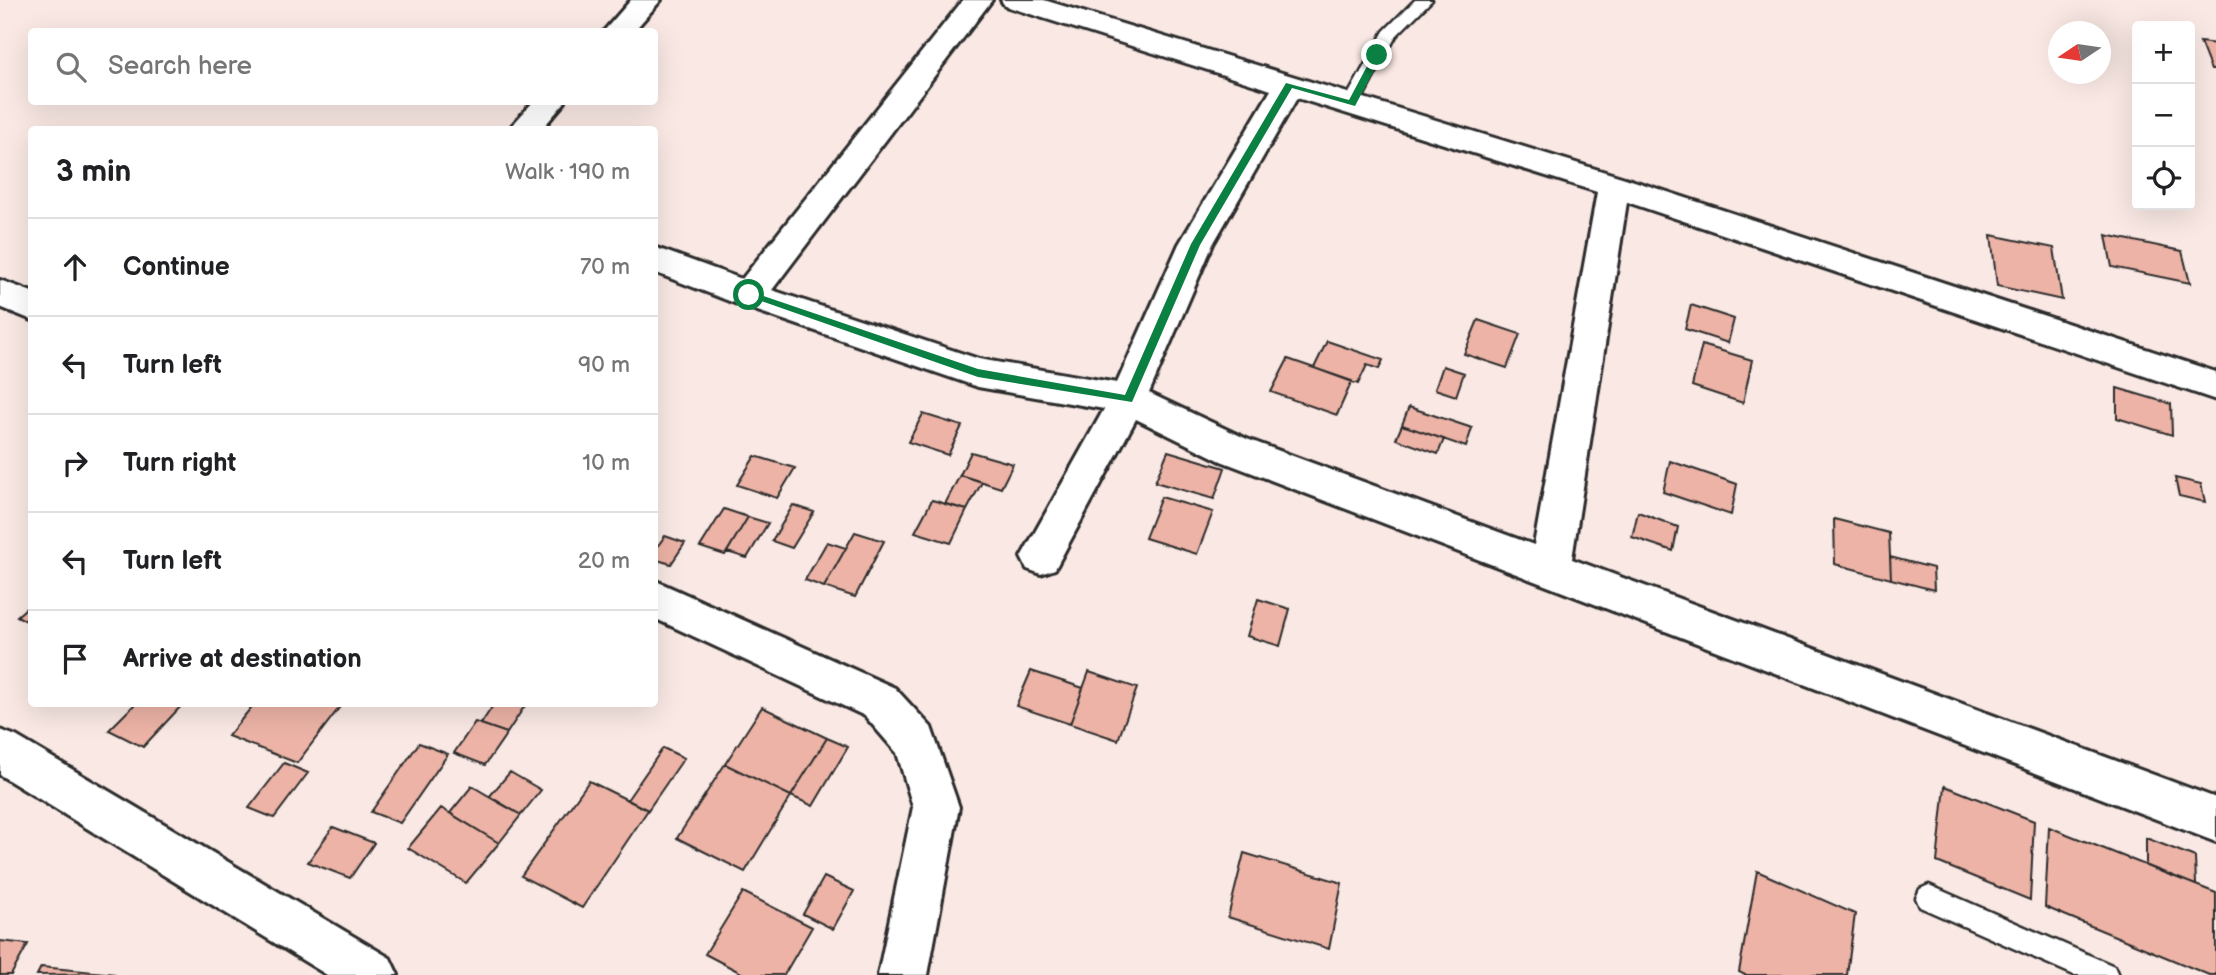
<!DOCTYPE html>
<html lang="en">
<head>
<meta charset="utf-8">
<style>
	body { margin:0; font-family:"Balsamiq Sans",sans-serif; background:#f2f2f2; color:#202124 }
	.controls { position:absolute; right:21px; top:21px; display:grid; overflow:hidden; border-radius:7px; box-shadow:0 7px 28px #0002 }
	.controls button { width:63px; height:63px; display:grid; place-items:center; padding:0; border:0; border-bottom:2px solid #e0e0e0; background:#fff; color:#202124; font:35px sans-serif }
	.compass { position:absolute; left:2048px; top:21px; width:63px; height:63px; border-radius:50%; background:#fff; box-shadow:0 7px 28px #0002; rotate:257deg }
	.stop { position:absolute; width:21px; height:21px; margin:-16px; border:5px solid #0b8043; border-radius:50%; background:#fff }
	.stop.end { background:#0b8043; border-color:#fff; box-shadow:0 2px 7px #0008 }
	.list { margin:0; padding:0; list-style:none }
	h2 { display:flex; justify-content:space-between; align-items:center; height:91px; margin:0; padding:0 28px; font-size:30px }
	h2 small { font-size:23px; font-weight:400; color:#757577 }
	.list li { display:grid; grid-template-columns:46px 1fr auto; gap:21px; align-items:center; box-sizing:border-box; height:98px; padding:0 28px; border-top:2px solid #e0e0e0 }
	.list b { display:block; font-size:26px; white-space:nowrap }
	.list em { font-size:23px; font-style:normal; color:#757577 }
	.icon { flex:none; width:38px; height:38px; fill:none; stroke:currentColor; stroke-width:2; stroke-linecap:round; stroke-linejoin:round }
	.map { position:relative; flex:none; width:2216px; height:975px; overflow:hidden }
	.search { position:absolute; background:#fff; box-shadow:0 7px 28px #0002; left:28px; top:28px; width:630px; height:77px; display:flex; align-items:center; gap:18px; box-sizing:border-box; padding:0 24px; border-radius:7px; color:#757577; font-size:26px }
	.panel { position:absolute; background:#fff; box-shadow:0 7px 28px #0002; left:28px; top:126px; width:630px; height:581px; border-radius:7px }
	.map>svg:first-child { display:block }
</style>
</head>
<body>
<div class="map">
<svg width="2216" height="975" viewBox="0 0 2216 975">
	<rect width="100%" height="100%" fill="#f9e8e4"/>
	<filter id="ink" filterUnits="userSpaceOnUse"><feTurbulence type="fractalNoise" baseFrequency=".0143" numOctaves="2"/><feDisplacementMap in="SourceGraphic" scale="14" xChannelSelector="R" yChannelSelector="G"/><feConvolveMatrix kernelMatrix="1 2 1 2 8 2 1 2 1" color-interpolation-filters="sRGB"/></filter>
	<g filter="url(#ink)">
		<path fill="#ecb3a6" stroke="#2b2b2b" stroke-width="2" d="M2200,42L2216,44V70H2211Z
			M1991,235L2054,248L2062,300L1997,286Z
			M2106,235L2182,251L2190,283L2112,267Z
			M1691,305L1734,319L1728,343L1685,329Z
			M1478,320L1520,334L1507,368L1464,354Z
			M1327,341L1383,360L1379,369L1367,365L1358,384L1314,368Z
			M1702,345L1752,360L1743,403L1692,386Z
			M1288,359L1352,381L1337,415L1271,392Z
			M1443,366L1464,373L1456,396L1435,389Z
			M2117,388L2171,404L2172,435L2117,418Z
			M1409,407L1472,428L1466,447L1402,425Z
			M923,414L962,426L948,455L908,442Z
			M1402,425L1444,439L1438,454L1396,439Z
			M1168,451L1225,468L1214,499L1155,482Z
			M971,452L1013,464L1001,488L960,475Z
			M755,456L795,468L777,498L737,485Z
			M1670,461L1737,484L1731,515L1663,492Z
			M960,475L982,482L967,510L945,504Z
			M2175,478L2201,484L2205,502L2179,496Z
			M1161,497L1213,512L1197,554L1145,538Z
			M932,500L967,510L951,543L915,532Z
			M793,505L814,512L792,548L772,541Z
			M724,509L748,517L725,555L700,547Z
			M1638,512L1678,527L1673,551L1632,537Z
			M748,517L768,523L747,558L727,552Z
			M1834,519L1889,533L1891,579L1835,564Z
			M855,532L884,541L855,597L824,587Z
			M665,536L685,543L671,564L654,559V551Z
			M827,542L846,548L824,587L805,580Z
			M1890,557L1933,568L1934,590L1891,579Z
			M1258,599L1290,609L1280,646L1247,636Z
			M32,603V624L17,616Z
			M1031,671L1083,688L1070,724L1016,706Z
			M1089,672L1137,688L1118,740L1070,724Z
			M135,704H183L143,747L109,730Z
			M254,704H342L297,763L228,736Z
			M494,704H526L507,733L481,724Z
			M762,707L827,738L791,796L725,764Z
			M475,722L507,733L485,765L454,753Z
			M827,738L848,747L813,806L791,796Z
			M419,743L448,754L400,823L371,812Z
			M663,748L684,758L648,810L627,800Z
			M284,763L308,773L274,818L249,808Z
			M725,764L791,796L745,872L677,838Z
			M510,772L541,790L521,815L489,797Z
			M589,781L648,810L582,908L521,876Z
			M472,786L521,815L499,843L450,813Z
			M1945,786L2034,821L2030,900L1937,862Z
			M441,808L499,843L466,883L408,848Z
			M333,827L374,843L350,878L308,862Z
			M2049,827L2216,893V975H2209L2045,907Z
			M2146,838L2195,857L2196,885L2146,866Z
			M1244,853L1342,883L1329,949L1228,917Z
			M1757,871L1855,914L1847,975H1745L1739,972Z
			M824,877L854,891L833,929L803,914Z
			M743,892L812,927L784,975H745L705,954Z
			M0,941L28,944L11,975H0Z
			M41,967L115,974L37,975Z"/>
		<g fill="none" stroke-linecap="round" stroke-linejoin="round">
			<defs>
				<path id="service" d="M1415,0H1432L1396,36L1357,108H1345L1343,104L1384,31Z
					M1929,885L2114,966L2118,975H2074L1920,907L1916,898L1920,889Z"/>
				<path id="minor" d="M631,0H661L633,32H603Z
					M963,0H992L772,290L979,359L1117,383L1179,244L1271,90L1005,6L1001,0H1044L1625,178L2216,372V400L1627,202L1572,559L2216,798V842L1221,461L1136,419L1055,569L1041,574L1027,569L1021,557L1104,409L978,387L737,304L654,272V247L742,279ZM1297,98L1597,192L1534,545L1247,439L1149,393L1213,244Z
					M533,102H565L541,130H508Z
					M0,280L32,292V320L0,307Z
					M654,580L895,688L931,727L959,807L928,975H878L913,807L897,753L865,716L654,618Z
					M0,730L16,736L390,958L398,975H327L0,775Z"/>
			</defs>
			<use href="#service" stroke="#2b2b2b" stroke-width="5"/>
			<use href="#minor" stroke="#2b2b2b" stroke-width="6"/>
			<use href="#service" fill="#fff" fill-rule="evenodd"/>
			<use href="#minor" fill="#fff" fill-rule="evenodd"/>
		</g>
	</g>
	<path fill="#0b8043" d="M1377,53L1382,55L1355,106L1292,88L1200,245L1132,402L978,377L744,295L749,291L752,292L978,369L1125,395L1191,244L1286,83L1349,100L1373,55Z"/>
</svg>
<div class="controls">
<button>+</button>
<button>−</button>
<button><svg class="icon" aria-label="locate" viewBox="0 0 24 24"><circle cx="12" cy="12" r="6"/><path d="M12 2v4M12 18v4M2 12h4M18 12h4"/></svg></button>
</div>
<svg class="compass" viewBox="-18 -18 36 36"><path d="M0-13l5 13h-10z" fill="#e53935"/><path d="M0 13l5-13h-10z" fill="#757577"/></svg>
<div class="stop" style="left:749px;top:295px"></div>
<div class="stop end" style="left:1377px;top:55px"></div>
<div class="search"><svg class="icon" aria-label="search" viewBox="0 0 24 24"><circle cx="10" cy="10" r="6"/><path d="M15 15l6 6"/></svg>Search here</div>
<section class="panel">
<h2>3 min<small>Walk · 190 m</small></h2>
<ul class="list">
<li><svg class="icon" aria-label="ahead" viewBox="0 0 24 24"><path d="M12 20V5M6 11l6-6 6 6"/></svg><div><b>Continue</b></div><em>70 m</em></li>
<li><svg class="icon" aria-label="left" viewBox="0 0 24 24"><path d="M17 20v-9H6M10 6l-5 5 5 5"/></svg><div><b>Turn left</b></div><em>90 m</em></li>
<li><svg class="icon" aria-label="right" viewBox="0 0 24 24"><path d="M7 20v-9h11M14 6l5 5-5 5"/></svg><div><b>Turn right</b></div><em>10 m</em></li>
<li><svg class="icon" aria-label="left" viewBox="0 0 24 24"><path d="M17 20v-9H6M10 6l-5 5 5 5"/></svg><div><b>Turn left</b></div><em>20 m</em></li>
<li><svg class="icon" aria-label="arrive" viewBox="0 0 24 24"><path d="M6 21V4h12l-3 4 3 4H6"/></svg><div><b>Arrive at destination</b></div></li>
</ul>
</section>
</div>
</body>
</html>
